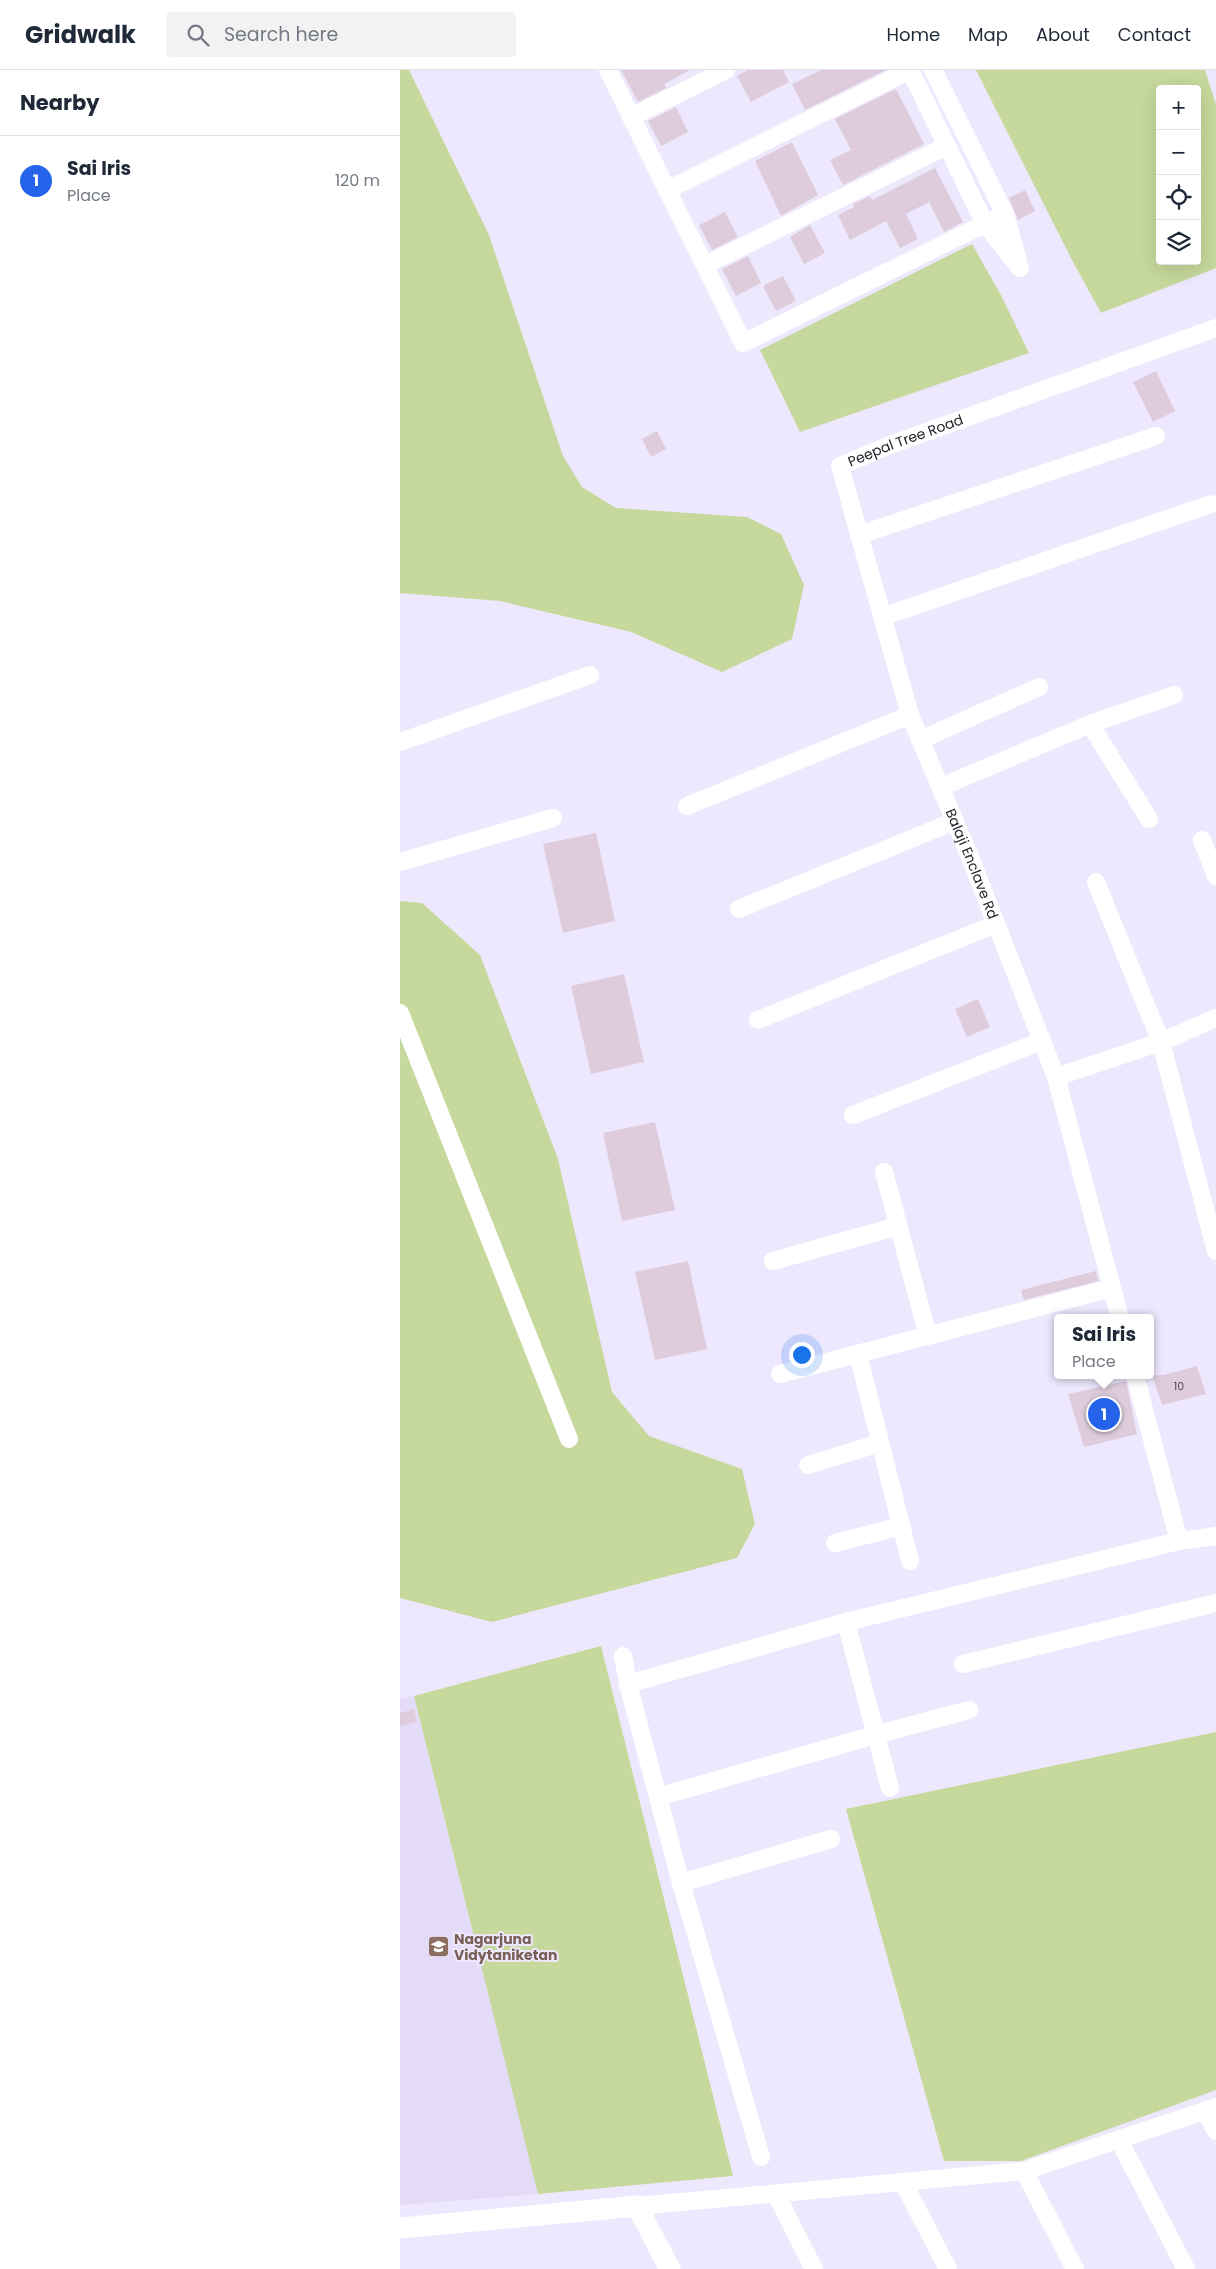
<!DOCTYPE html>
<html lang="en">
<head>
<meta charset="utf-8">
<style>
	body { margin:0; font-family:Poppins,sans-serif; background:#f2f2f3; color:#1f2937 }
	.controls { position:absolute; right:15px; top:15px; display:grid; overflow:hidden; border-radius:5px; box-shadow:0 5px 20px #0002 }
	.controls button { width:45px; height:45px; display:grid; place-items:center; padding:0; border:0; border-bottom:1px solid #e0e1e3; background:#fff; color:#1f2937; font:25px sans-serif }
	.you { position:absolute; left:401px; top:1284px; width:18px; height:18px; margin:-12px; border:4px solid #fff; border-radius:50%; background:#1a73e8; box-shadow:0 0 0 8px #1a73e833 }
	.badge { display:grid; place-items:center; width:32px; height:32px; border-radius:50%; background:#2563eb; color:#fff; font-size:16px; font-weight:700 }
	.pin { position:absolute; translate:-50% -50%; border:2px solid #fff; box-shadow:0 1px 5px #0006 }
	.popup { position:absolute; left:654px; top:1244px; width:100px; height:65px; box-sizing:border-box; display:grid; place-content:center; border-radius:5px; background:#fff; filter:drop-shadow(0 1px 4px #0005); font-size:16px; white-space:nowrap; color:#747a83 }
	.popup b { font-size:19px; color:#1f2937 }
	.popup::after { content:''; position:absolute; left:50%; top:100%; margin-left:-10px; border:10px solid transparent; border-top-color:#fff }
	.list { margin:0; padding:0; list-style:none }
	h2 { display:flex; justify-content:space-between; align-items:center; height:65px; margin:0; padding:0 20px; font-size:21px }
	h2 small { font-size:16px; font-weight:400; color:#747a83 }
	.list li { display:grid; grid-template-columns:32px 1fr auto; gap:15px; align-items:center; box-sizing:border-box; height:90px; padding:0 20px; border-top:1px solid #e0e1e3 }
	.list b { display:block; font-size:19px; white-space:nowrap }
	.list p { margin:0; font-size:16px; white-space:nowrap; color:#747a83 }
	.list em { font-size:16px; font-style:normal; color:#747a83 }
	.icon { flex:none; width:28px; height:28px; fill:none; stroke:currentColor; stroke-width:2; stroke-linecap:round; stroke-linejoin:round }
	.map { position:relative; flex:none; width:816px; height:2199px; overflow:hidden }
	header { display:flex; align-items:center; gap:30px; box-sizing:border-box; height:70px; padding:0 25px; background:#fff; border-bottom:1px solid #e0e1e3 }
	header strong { font-size:24px }
	nav { display:flex; gap:28px; margin-inline-start:auto; font-size:18px }
	.search { width:350px; height:45px; background:#f2f2f3; display:flex; align-items:center; gap:12px; box-sizing:border-box; padding:0 18px; border-radius:5px; color:#747a83; font-size:19px }
	main { display:flex }
	aside { flex:1; background:#fff }
	.map>svg:first-child { display:block }
</style>
</head>
<body>
<header>
<strong>Gridwalk</strong>
<div class="search"><svg class="icon" aria-label="search" viewBox="0 0 24 24"><circle cx="10" cy="10" r="6"/><path d="M15 15l6 6"/></svg>Search here</div>
<nav><a>Home</a><a>Map</a><a>About</a><a>Contact</a></nav>
</header>
<main>
<aside>
<h2>Nearby<small></small></h2>
<ul class="list">
<li><span class="badge">1</span><div><b>Sai Iris</b><p>Place</p></div><em>120 m</em></li>
</ul>
</aside>
<div class="map">
<svg width="816" height="2199" viewBox="0 0 816 2199">
	<rect width="100%" height="100%" fill="#eee8fe"/>
	<path fill="#e3dbf8" d="M14,1626L138,2124L0,2135V1629Z"/>
	<path fill="#c6d89b" fill-rule="evenodd" d="M0,0H9L89,165L163,386L182,417L216,438L347,447L381,464L404,515L392,569L322,602L231,562L100,531L0,523Z
		M576,0H805L816,35V198L701,243L672,190ZM760,19H797V191H760Z
		M572,174L601,225L629,283L400,362L360,280Z
		M0,831L22,833L80,885L158,1089L212,1322L249,1366L342,1399L355,1454L337,1488L92,1552L0,1528Z
		M201,1576L333,2106L138,2124L14,1626Z
		M816,1662V2020L621,2091H544L446,1739Z"/>
	<path fill="#deccdc" d="M221,0H290L264,14L266,18L238,32Z
		M348,0H383L389,12L351,32L337,6Z
		M421,0H486L405,40L392,14Z
		M496,19L524,74L443,115L430,90L451,80L435,49Z
		M276,37L288,62L261,76L248,51Z
		M392,72L418,125L381,146L355,91Z
		M535,98L563,152L544,162L529,132L506,144L518,169L500,178L486,151L450,170L438,145L454,137L453,134L470,126L472,130Z
		M625,120L635,141L618,150L609,128Z
		M325,142L338,167L312,180L299,155Z
		M410,155L425,183L404,194L390,167Z
		M348,186L361,213L336,226L322,199Z
		M383,206L396,231L376,241L363,216Z
		M756,301L775,341L753,352L733,312Z
		M257,361L266,379L251,387L242,369Z
		M196,763L215,851L163,863L143,774Z
		M224,904L244,992L191,1004L171,916Z
		M578,929L590,957L567,967L555,939Z
		M255,1052L275,1140L222,1151L203,1063Z
		M288,1191L307,1279L255,1290L235,1202Z
		M696,1201L698,1211L624,1230L621,1220Z
		M797,1296L806,1324L762,1335L752,1305H764Z
		M726,1311L737,1364L684,1377L668,1324Z
		M14,1639L17,1652L0,1656V1643Z"/>
	<g fill="none" stroke-linecap="round" stroke-linejoin="round">
		<g stroke="#fff" stroke-width="18">
			<path d="M208,0L343,273L605,144"/>
			<path d="M510,0L585,154L620,198"/>
			<path d="M533,0L605,144L618,191"/>
			<path d="M231,47L326,0"/>
			<path d="M267,120L510,0"/>
			<path d="M305,195L547,76"/>
			<path d="M459,465L756,366"/>
			<path d="M482,547L811,434"/>
			<path id="s1" d="M510,645L440,396L490,375L816,258"/>
			<path d="M690,654L774,625"/>
			<path d="M520,670L639,617"/>
			<path d="M0,672L190,605"/>
			<path d="M541,717L690,654L749,749"/>
			<path id="s2" d="M287,736L510,645L570,787L656,1007L761,972L816,948"/>
			<path d="M802,770L816,806"/>
			<path d="M0,792L153,748"/>
			<path d="M696,812L761,972L816,1181"/>
			<path d="M339,839L555,751"/>
			<path d="M0,943L169,1369"/>
			<path d="M358,950L596,854"/>
			<path d="M656,1007L720,1248"/>
			<path d="M453,1045L642,971"/>
			<path d="M484,1102L528,1266"/>
			<path d="M373,1191L498,1156"/>
			<path d="M458,1284L510,1491"/>
			<path d="M380,1304L712,1218"/>
			<path d="M735,1305L779,1471"/>
			<path d="M408,1395L480,1373"/>
			<path d="M435,1473L502,1456"/>
			<path d="M223,1586L228,1614L281,1813L361,2087"/>
			<path d="M563,1594L816,1533"/>
			<path d="M228,1614L446,1552"/>
			<path d="M490,1718L446,1552L779,1471L816,1466"/>
			<path d="M258,1727L475,1665L569,1640"/>
			<path d="M281,1813L431,1769"/>
			<path d="M805,2041L816,2061"/>
			<path d="M719,2070L786,2199"/>
			<path d="M624,2101L675,2199"/>
			<path d="M503,2112L548,2199"/>
			<path d="M376,2124L414,2199"/>
			<path d="M237,2136L624,2101L816,2037"/>
		</g>
		<path stroke="#fff" stroke-width="21" d="M0,2158L237,2136L270,2199"/>
	</g>
	<defs>
		<symbol id="school-square" viewBox="-11 -11 22 22"><rect x="-9" y="-9" width="18" height="18" rx="4" fill="#8d6e63" stroke="#eee8fe"/><path d="M0-5L7-2L0 1L-7-2ZM-4 1L0 2.5L4 1V4Q0 6-4 4Z" fill="#fff"/></symbol>
	</defs>
	<g fill-rule="evenodd">
		<use href="#school-square" x="26" y="1864" width="25" height="25"/>
	</g>
	<g text-anchor="middle" dominant-baseline="central" stroke-width="4" stroke-linejoin="round" paint-order="stroke">
		<g font-size="11" fill="#554f59">
			<text x="779" y="1316">10</text>
		</g>
		<g font-size="14" fill="#27252d" stroke="#eee8fe">
			<text stroke="none"><textPath href="#s1" startOffset="329">Peepal Tree Road</textPath></text>
			<text stroke="none"><textPath href="#s2" startOffset="402">Balaji Enclave Rd</textPath></text>
		</g>
		<g font-size="14" font-weight="bold" fill="#785e54" stroke="#eee8fe" text-anchor="start">
			<text x="54" y="1869">Nagarjuna<tspan x="54" dy="16">Vidytaniketan</tspan></text>
		</g>
	</g>
</svg>
<div class="controls">
<button>+</button>
<button>−</button>
<button><svg class="icon" aria-label="locate" viewBox="0 0 24 24"><circle cx="12" cy="12" r="6"/><path d="M12 2v4M12 18v4M2 12h4M18 12h4"/></svg></button>
<button><svg class="icon" aria-label="layers" viewBox="0 0 24 24"><path d="M12 4l9 5-9 5-9-5zM3 14l9 5 9-5"/></svg></button>
</div>
<div class="you"></div>
<div class="pin badge" style="left:704px;top:1344px">1</div>
<div class="popup"><b>Sai Iris</b>Place</div>
</div>
</main>
</body>
</html>
